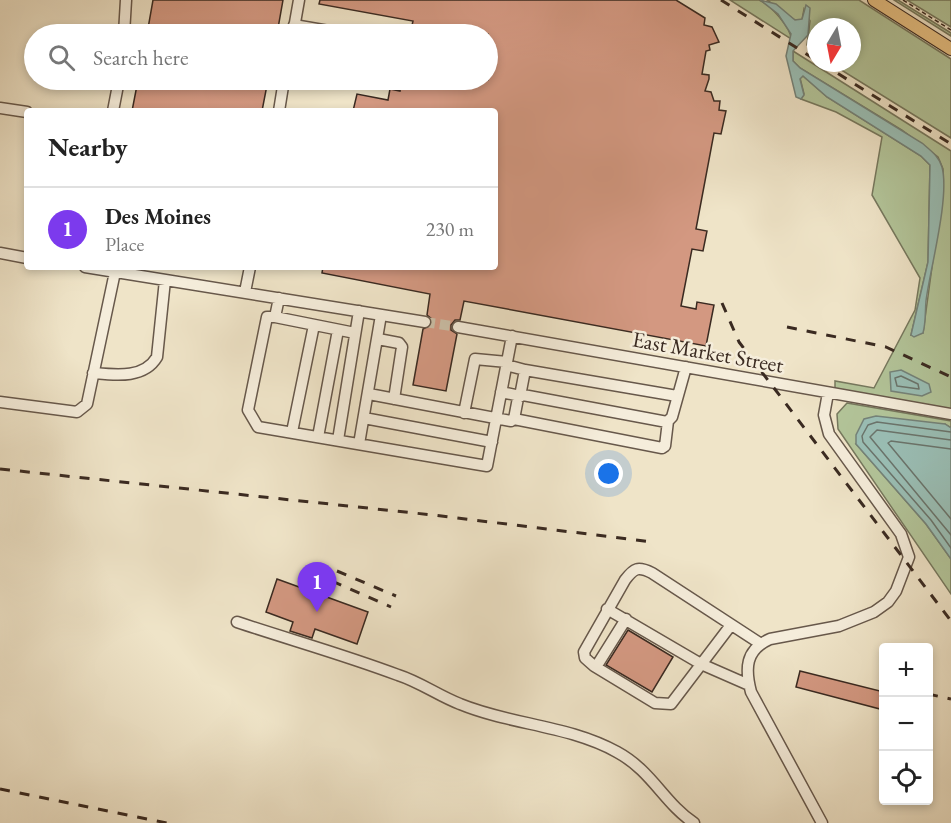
<!DOCTYPE html>
<html lang="en">
<head>
<meta charset="utf-8">
<style>
	body { margin:0; font-family:"EB Garamond",serif; background:#f2f2f2; color:#222 }
	.controls { position:absolute; right:18px; bottom:18px; display:grid; overflow:hidden; border-radius:6px; box-shadow:0 3px 9px #0003 }
	.controls button { width:54px; height:54px; display:grid; place-items:center; padding:0; border:0; border-bottom:2px solid #e0e0e0; background:#fff; color:#222; font:30px sans-serif }
	.compass { position:absolute; left:807px; top:18px; width:54px; height:54px; border-radius:50%; background:#fff; box-shadow:0 3px 9px #0003; rotate:190deg }
	.you { position:absolute; left:609px; top:474px; width:21px; height:21px; margin:-15px; border:4px solid #fff; border-radius:50%; background:#1a73e8; box-shadow:0 0 0 9px #1a73e833 }
	.badge { display:grid; place-items:center; width:39px; height:39px; border-radius:50%; background:#7c3aed; color:#fff; font-size:20px; font-weight:700 }
	.pin { position:absolute; translate:-50% -50px; filter:drop-shadow(0 2px 3px #0008) }
	.pin::after { content:''; position:absolute; top:32px; width:21px; height:18px; background:inherit; clip-path:polygon(0 0,100% 0,50% 100%) }
	.list { margin:0; padding:0; list-style:none }
	h2 { display:flex; justify-content:space-between; align-items:center; height:78px; margin:0; padding:0 24px; font-size:26px }
	h2 small { font-size:20px; font-weight:400; color:#767676 }
	.list li { display:grid; grid-template-columns:39px 1fr auto; gap:18px; align-items:center; box-sizing:border-box; height:84px; padding:0 24px; border-top:2px solid #e0e0e0 }
	.list b { display:block; font-size:22px; white-space:nowrap }
	.list p { margin:0; font-size:20px; white-space:nowrap; color:#767676 }
	.list em { font-size:20px; font-style:normal; color:#767676 }
	.icon { flex:none; width:33px; height:33px; fill:none; stroke:currentColor; stroke-width:2; stroke-linecap:round; stroke-linejoin:round }
	.map { position:relative; flex:none; width:951px; height:823px; overflow:hidden }
	.search { position:absolute; background:#fff; box-shadow:0 3px 9px #0003; left:24px; top:24px; width:474px; height:66px; display:flex; align-items:center; gap:15px; box-sizing:border-box; padding:0 21px; border-radius:33px; color:#767676; font-size:22px }
	.panel { position:absolute; background:#fff; box-shadow:0 3px 9px #0003; left:24px; top:108px; width:474px; height:162px; border-radius:6px }
	.map>svg:first-child { display:block }
</style>
</head>
<body>
<div class="map">
<svg width="951" height="823" viewBox="0 0 951 823">
	<rect width="100%" height="100%" fill="#efe4c8"/>
	<filter id="stains"><feTurbulence type="fractalNoise" baseFrequency=".00333" numOctaves="4"/><feColorMatrix values="0 0 0 0 .2 0 0 0 0 .09 0 0 0 0 .02 0 0 0 .5 -.17"/></filter>
	<radialGradient id="worn" r=".72"><stop offset=".6" stop-color="#630" stop-opacity="0"/><stop offset="1" stop-color="#630" stop-opacity=".3"/></radialGradient>
	<path fill="#b3c59a" stroke="#76785e" stroke-width="1.5" d="M730,0C738,0 751,0 759,0C770,4 791,28 791,39Z
		M767,0H859L951,59V138L830,63H852V27H816V53L807,45L810,21L804,9L802,20H795Z
		M894,0H898L951,33V36Z
		M907,0H951V27Z
		M793,51L951,151V410L835,389V381L874,388L915,310L920,278L872,195L882,137L836,112L801,99L804,94L800,78L803,76L827,97L921,156L930,165L928,262L911,335L923,333L943,186V169L938,157L902,130L800,68L793,61Z
		M847,403L951,421V428L945,424L856,444L926,524L951,559V594L838,429L837,414Z"/>
	<path fill="#9abfb6" stroke="#74837a" stroke-width="1.5" d="M760,0L776,4L795,20L802,19L806,5L810,8L808,35L793,51V61L800,68L922,143C930,150 939,156 942,167C950,197 930,269 926,301C925,312 926,322 923,333L914,337L911,335L928,262L930,165L921,156L827,97L803,76L800,79L804,95L801,99L796,97L786,56L791,34L778,14Z
		M901,370L929,384L931,392L922,396L891,391L890,372Z
		M876,416L945,424L951,428V559L926,524L856,444V435L864,419Z"/>
	<g fill="none" stroke-linecap="round" stroke-linejoin="round">
		<path stroke="#6a746c" stroke-width="1.5" d="M901,376L918,384L919,389L897,386L895,378Z
			M951,432L877,422L868,425L862,436L863,442L931,520L951,548
			M951,440L877,430L870,437L951,535
			M951,449L891,441L888,443L951,519"/>
	</g>
	<path fill="#d39881" stroke="#3a2a21" stroke-width="1.5" d="M153,0H283L277,34H147Z
		M320,0H676L705,18L704,25L712,27L719,42L709,45L710,50L706,51L702,74L709,75V79L705,91L711,92L714,101H720L719,110L726,111L721,134L714,133L696,229L707,231L703,251L692,249L681,306L696,309L697,302L714,305L706,346L464,301L460,320H455L451,325V330L457,334L446,391L413,385L423,329L432,324V319L427,315L430,294L322,273L323,267H495V111H353L357,94L388,100L390,89L400,91L402,80H488V34H410L413,21L319,4Z
		M138,80H268L262,111H132Z
		M277,579L368,612L357,644L315,629L312,638L290,631L293,622L266,612Z
		M628,630L673,657L652,692L606,665Z
		M800,671L884,692L880,709L796,687Z"/>
	<g fill="none" stroke-linecap="round" stroke-linejoin="round">
		<path stroke="#cbbfa7" stroke-width="10" stroke-dasharray="10 5" stroke-linecap="butt" d="M425,322L458,327"/>
		<defs>
			<path id="minor" d="M294,25L346,34
				M124,34L126,0
				M293,34L299,0
				M0,108L27,112
				M113,111L119,80
				M279,111L284,80
				M0,253L27,258
				M85,267L425,322
				M245,292L250,267
				M279,298L275,317H267L248,410L258,427L475,464L487,466L512,336
				M275,317L355,333
				M458,327L951,414
				M378,339L399,343L402,347L394,399
				M525,370L677,396
				M93,373C115,375 144,379 157,357L165,280
				M501,392L520,396L525,370L506,365
				M369,394L511,421L514,419L518,398L523,395L667,422L672,417L686,367
				M0,402L77,412L87,404L115,272
				M464,413L475,359L507,362
				M364,418L492,442
				M514,419L662,448L665,446L668,421
				M292,432L314,325
				M318,437L338,330
				M338,440L359,311
				M359,444L381,315
				M607,609L701,664L749,685
				M237,622C291,640 345,655 398,675C420,682 439,696 460,704C511,725 568,725 617,752C652,771 664,803 694,823
				M731,625L671,704L655,703L594,666L585,658L584,652L625,580C634,568 638,566 652,573L761,644
				M596,667L626,619
				M822,823L751,692C745,669 745,650 770,639L839,626L874,612L888,602L896,591L909,557L901,534L829,434L824,415L828,393"/>
			<path id="major" d="M874,0L951,49"/>
		</defs>
		<use href="#minor" stroke="#67584b" stroke-width="13"/>
		<use href="#major" stroke="#3a2a21" stroke-width="14"/>
		<path stroke="#3a2a21" stroke-width="1.5" stroke-dasharray="4.5 3" stroke-linecap="butt" d="M903,0L951,30"/>
		<use href="#minor" stroke="#f5eddb" stroke-width="10"/>
		<use href="#major" stroke="#e8c284" stroke-width="12"/>
		<path stroke="#3a2a21" stroke-width="3" stroke-dasharray="10 10" stroke-linecap="butt" d="M721,0L816,60
			M821,63L951,144
			M722,303L739,342L951,621
			M787,327L886,347L951,377
			M0,469L433,515L653,542
			M337,571L396,596
			M332,581L391,607
			M928,694L951,699
			M0,789L167,823"/>
	</g>
	<g text-anchor="middle" dominant-baseline="central" stroke-width="5" stroke-linejoin="round" paint-order="stroke">
		<g font-size="22" fill="#3a2a21" stroke="#f5eddb">
			<text transform="translate(708 352) rotate(10)">East Market Street</text>
		</g>
	</g>
	<rect width="100%" height="100%" filter="url(#stains)"/>
	<rect width="100%" height="100%" fill="url(#worn)"/>
</svg>
<div class="controls">
<button>+</button>
<button>−</button>
<button><svg class="icon" aria-label="locate" viewBox="0 0 24 24"><circle cx="12" cy="12" r="6"/><path d="M12 2v4M12 18v4M2 12h4M18 12h4"/></svg></button>
</div>
<svg class="compass" viewBox="-18 -18 36 36"><path d="M0-13l5 13h-10z" fill="#e53935"/><path d="M0 13l5-13h-10z" fill="#767676"/></svg>
<div class="you"></div>
<div class="pin badge" style="left:317px;top:612px">1</div>
<div class="search"><svg class="icon" aria-label="search" viewBox="0 0 24 24"><circle cx="10" cy="10" r="6"/><path d="M15 15l6 6"/></svg>Search here</div>
<section class="panel">
<h2>Nearby<small></small></h2>
<ul class="list">
<li><span class="badge">1</span><div><b>Des Moines</b><p>Place</p></div><em>230 m</em></li>
</ul>
</section>
</div>
</body>
</html>
